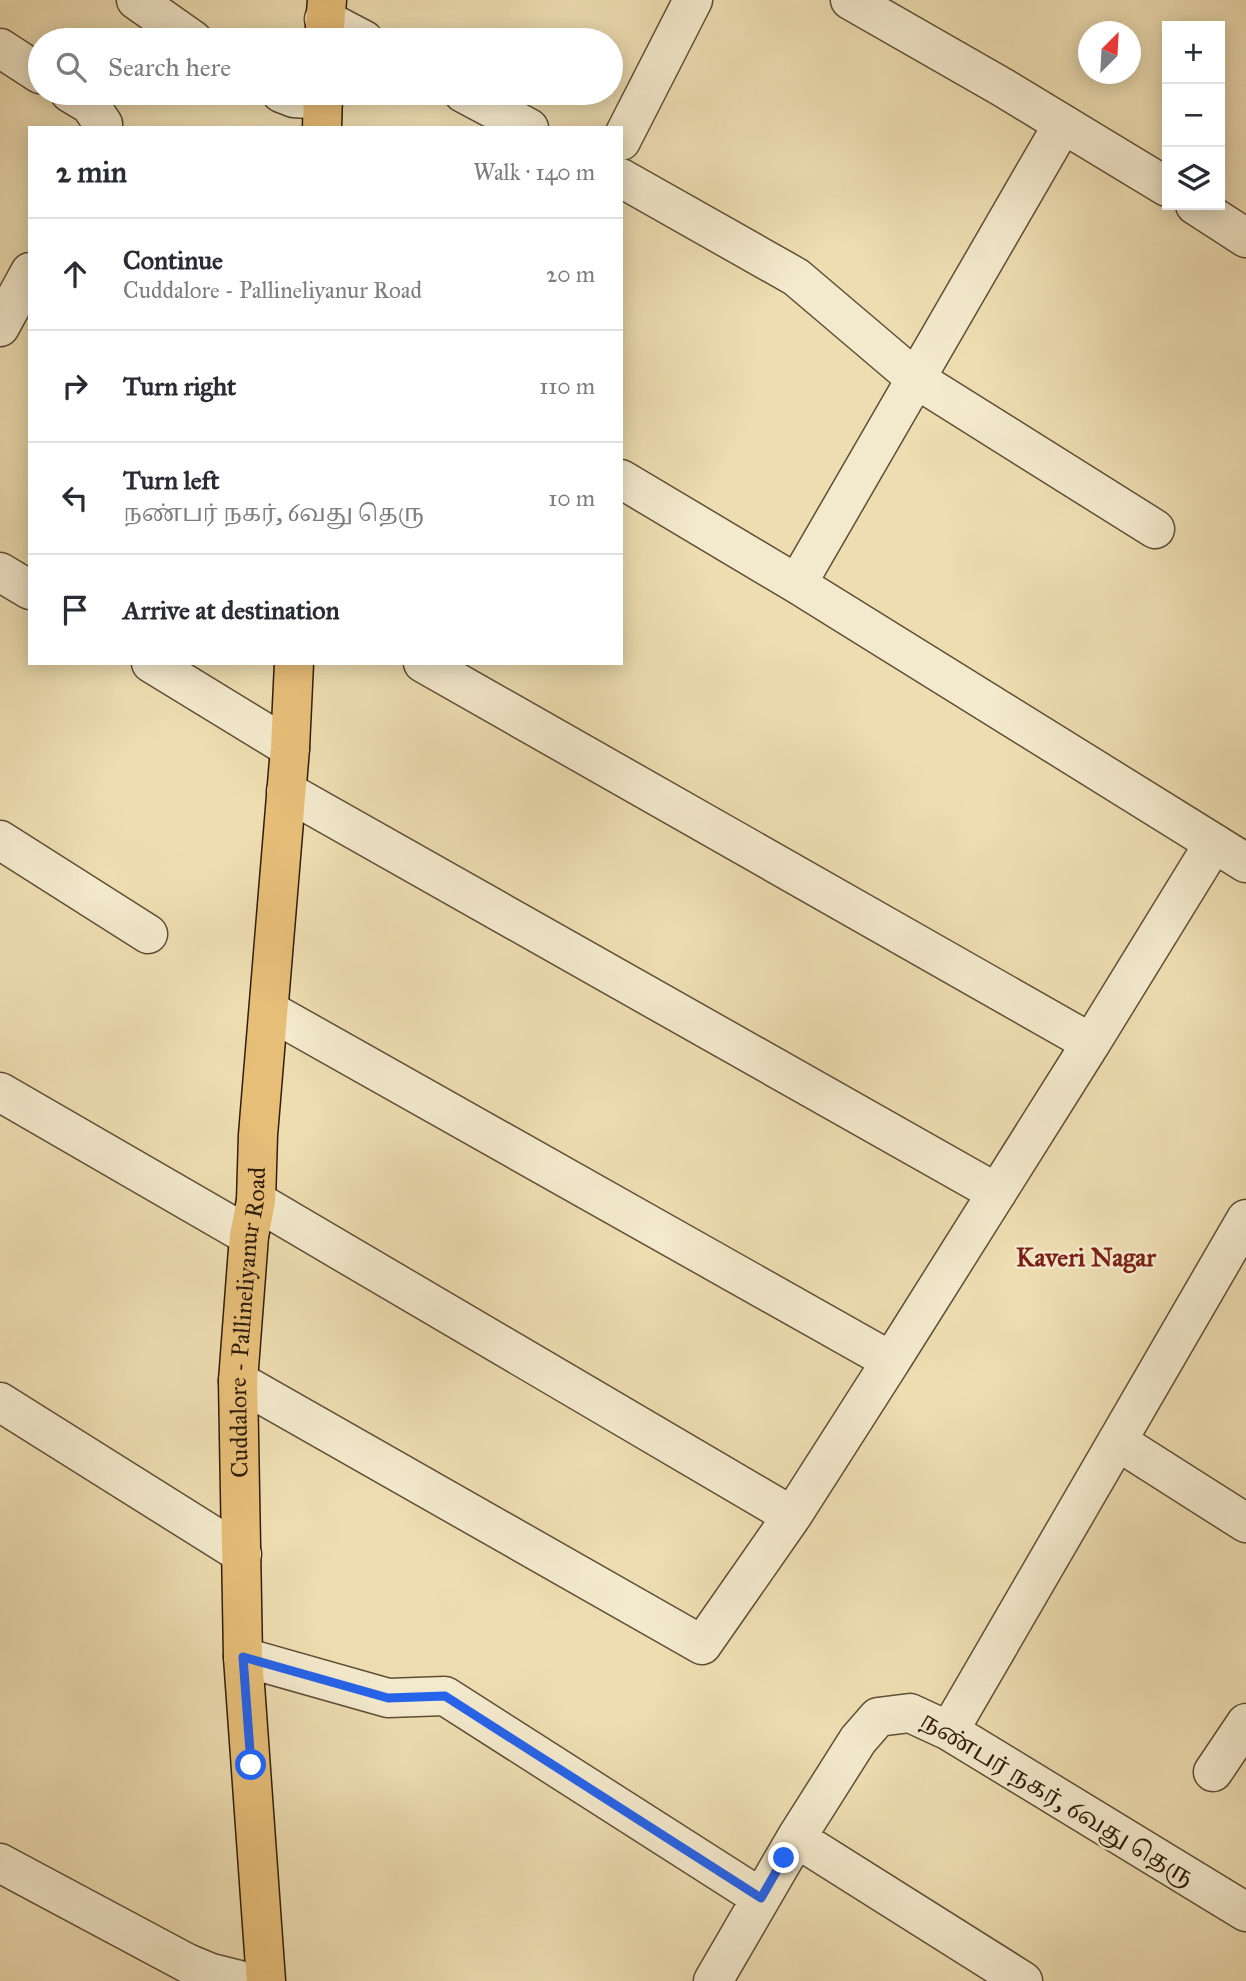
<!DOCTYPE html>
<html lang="en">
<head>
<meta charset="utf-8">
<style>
	body { margin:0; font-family:"IM FELL Great Primer","Noto Serif Tamil",serif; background:#f7f7f7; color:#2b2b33 }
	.controls { position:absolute; right:21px; top:21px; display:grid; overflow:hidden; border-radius:0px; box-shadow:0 4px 18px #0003 }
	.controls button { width:63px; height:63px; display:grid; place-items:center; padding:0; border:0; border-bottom:2px solid #e1e1e2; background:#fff; color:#2b2b33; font:35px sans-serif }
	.compass { position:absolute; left:1078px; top:21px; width:63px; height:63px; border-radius:50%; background:#fff; box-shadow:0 4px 18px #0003; rotate:24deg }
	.stop { position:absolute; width:21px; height:21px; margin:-16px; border:5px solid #2563eb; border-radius:50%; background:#fff }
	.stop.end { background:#2563eb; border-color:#fff; box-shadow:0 2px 7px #0008 }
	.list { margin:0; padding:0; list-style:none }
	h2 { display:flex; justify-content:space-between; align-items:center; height:91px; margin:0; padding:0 28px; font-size:30px }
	h2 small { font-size:23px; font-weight:400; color:#7c7c81 }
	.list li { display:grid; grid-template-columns:46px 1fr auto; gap:21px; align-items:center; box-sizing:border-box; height:112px; padding:0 28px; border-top:2px solid #e1e1e2 }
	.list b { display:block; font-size:26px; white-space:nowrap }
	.list p { margin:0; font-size:23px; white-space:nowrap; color:#7c7c81 }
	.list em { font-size:23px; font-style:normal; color:#7c7c81 }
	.icon { flex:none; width:38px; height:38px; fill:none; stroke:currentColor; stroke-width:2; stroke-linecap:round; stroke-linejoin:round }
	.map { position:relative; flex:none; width:1246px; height:1981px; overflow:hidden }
	.search { position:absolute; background:#fff; box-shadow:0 4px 18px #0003; left:28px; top:28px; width:595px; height:77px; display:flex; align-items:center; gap:18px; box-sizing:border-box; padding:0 24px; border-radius:38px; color:#7c7c81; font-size:26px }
	.panel { position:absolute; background:#fff; box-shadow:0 4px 18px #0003; left:28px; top:126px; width:595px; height:539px; border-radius:0px }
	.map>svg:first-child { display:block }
</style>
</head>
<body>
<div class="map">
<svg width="1246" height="1981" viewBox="0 0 1246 1981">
	<rect width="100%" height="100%" fill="#edddb1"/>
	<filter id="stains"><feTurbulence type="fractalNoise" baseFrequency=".00286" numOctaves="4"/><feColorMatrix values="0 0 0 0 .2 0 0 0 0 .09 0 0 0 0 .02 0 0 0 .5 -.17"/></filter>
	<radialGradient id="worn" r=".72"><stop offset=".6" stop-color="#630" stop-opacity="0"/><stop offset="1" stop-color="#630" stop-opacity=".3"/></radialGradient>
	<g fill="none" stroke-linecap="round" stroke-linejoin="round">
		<defs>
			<path id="minor" d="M136,0L193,40
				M850,0L1002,87L1167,187
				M324,19L364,40
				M0,48L40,74
				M70,93L90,105L103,124L102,128
				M281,93L294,98L323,100
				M463,93L529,128
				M621,141L693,0
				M621,178L796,277L916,379L1155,529
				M1195,205L1246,238
				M0,327L30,272
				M621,479L797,584L1246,863
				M0,572L30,590
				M797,584L1063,124
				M151,663L290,748
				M423,663L1091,1043L1214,843
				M286,791L997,1193
				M0,840L148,934
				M270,1011L891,1361L1091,1043
				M0,1092L249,1236
				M256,1201L792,1516L891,1361
				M238,1381L702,1645L792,1516
				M0,1402L242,1554
				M1117,1441L1246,1523
				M243,1657L388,1698L445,1696L761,1898
				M949,1731L1246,1219
				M1213,1772L1246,1723
				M796,1838L1023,1981
				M0,1863L187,1963L211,1973L243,1981
				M713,1981L796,1838L858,1740L878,1717L910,1713L949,1731L1246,1912"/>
			<g id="major">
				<path d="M324,40L327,0"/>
				<path d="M322,128L323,93"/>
				<path id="s1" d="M266,1981L243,1657L238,1381L249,1236L256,1201L258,1135L290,748L294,663"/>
			</g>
		</defs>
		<use href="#minor" stroke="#5f4e35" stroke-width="41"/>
		<use href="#major" stroke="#301e0c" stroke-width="41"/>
		<use href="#minor" stroke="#f3e9cc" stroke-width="38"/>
		<use href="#major" stroke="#e6be78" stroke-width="38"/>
	</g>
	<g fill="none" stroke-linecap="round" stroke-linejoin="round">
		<path stroke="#2563eb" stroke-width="9" d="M251,1765L243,1657L388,1698L445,1696L761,1898L784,1858"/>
	</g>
	<g text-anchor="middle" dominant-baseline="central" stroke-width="5" stroke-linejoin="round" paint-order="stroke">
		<g font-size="24" fill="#301e0c" stroke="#f3e9cc">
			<text stroke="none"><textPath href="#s1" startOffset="660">Cuddalore - Pallineliyanur Road</textPath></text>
			<text transform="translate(1057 1799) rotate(31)">நண்பர் நகர், 6வது தெரு</text>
		</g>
		<g font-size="26" font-weight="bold" fill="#7a1f14" stroke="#f3e9cc">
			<text x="1086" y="1257">Kaveri Nagar</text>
		</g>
	</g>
	<rect width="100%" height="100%" filter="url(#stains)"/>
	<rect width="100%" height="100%" fill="url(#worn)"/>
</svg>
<div class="controls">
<button>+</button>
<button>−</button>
<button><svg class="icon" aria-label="layers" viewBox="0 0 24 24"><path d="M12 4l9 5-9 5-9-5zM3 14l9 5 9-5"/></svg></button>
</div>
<svg class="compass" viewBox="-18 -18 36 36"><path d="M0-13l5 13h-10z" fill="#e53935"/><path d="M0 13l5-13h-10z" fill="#7c7c81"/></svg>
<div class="stop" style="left:251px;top:1765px"></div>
<div class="stop end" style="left:784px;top:1858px"></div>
<div class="search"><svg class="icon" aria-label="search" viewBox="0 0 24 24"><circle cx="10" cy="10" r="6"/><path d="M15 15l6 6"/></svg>Search here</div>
<section class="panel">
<h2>2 min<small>Walk · 140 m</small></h2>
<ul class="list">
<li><svg class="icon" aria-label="ahead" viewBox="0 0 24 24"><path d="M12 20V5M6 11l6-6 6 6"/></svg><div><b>Continue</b><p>Cuddalore - Pallineliyanur Road</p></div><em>20 m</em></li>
<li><svg class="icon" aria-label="right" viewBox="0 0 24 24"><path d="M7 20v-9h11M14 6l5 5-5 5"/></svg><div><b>Turn right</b></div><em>110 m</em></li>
<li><svg class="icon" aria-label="left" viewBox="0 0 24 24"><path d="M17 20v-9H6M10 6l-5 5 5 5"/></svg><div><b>Turn left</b><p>நண்பர் நகர், 6வது தெரு</p></div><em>10 m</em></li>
<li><svg class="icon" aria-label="arrive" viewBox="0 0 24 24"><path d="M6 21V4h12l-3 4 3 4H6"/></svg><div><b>Arrive at destination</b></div></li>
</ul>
</section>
</div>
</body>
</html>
